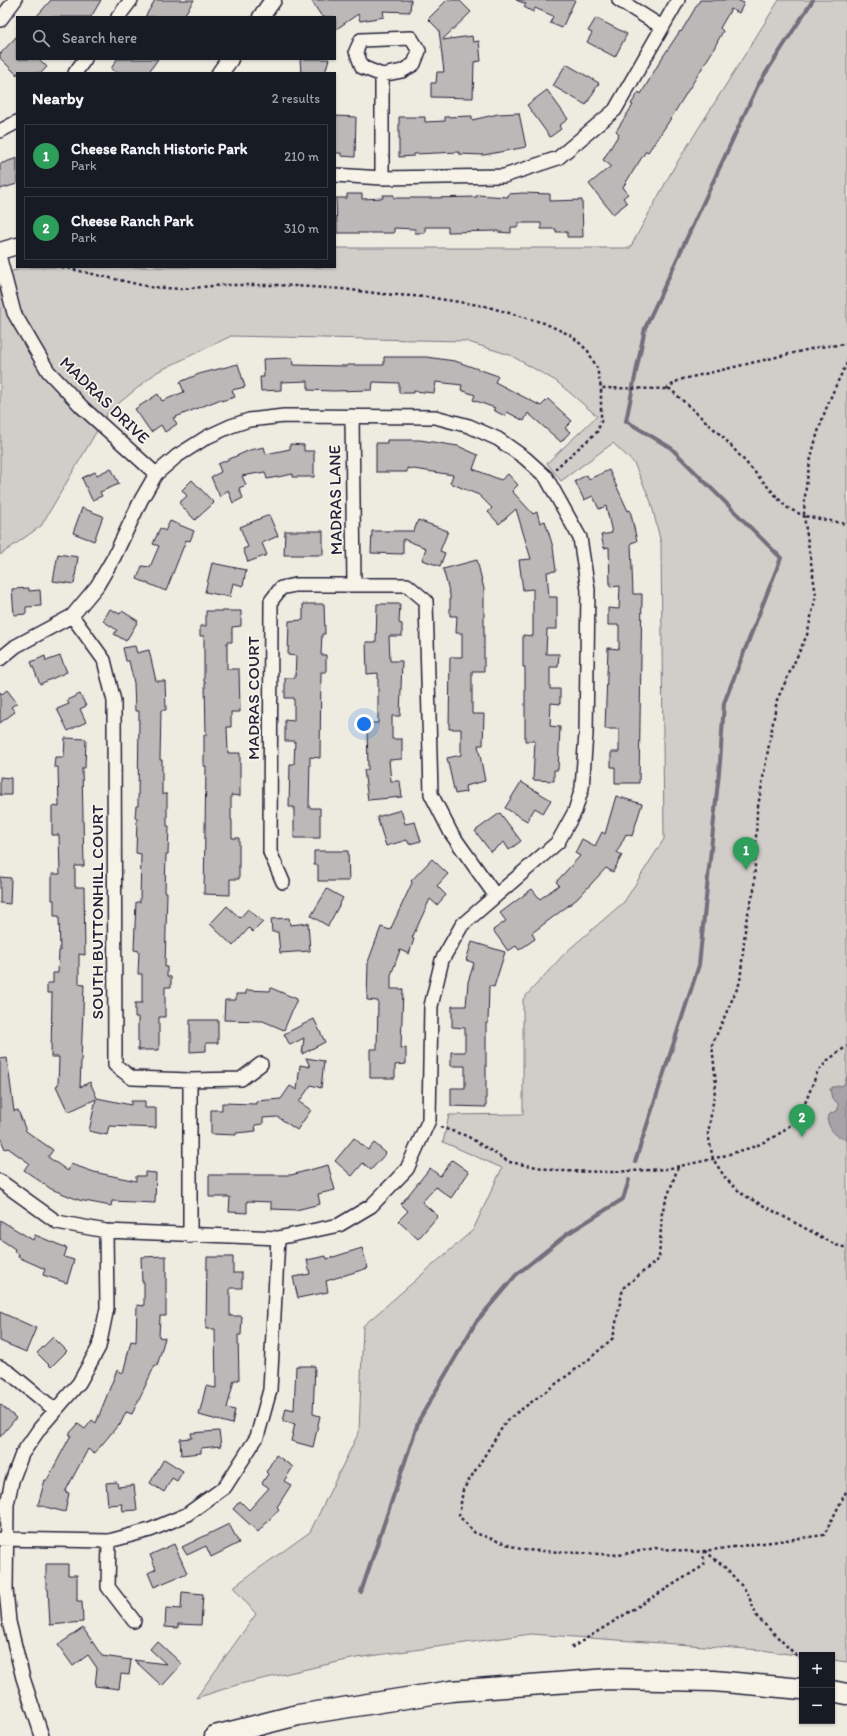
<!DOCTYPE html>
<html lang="en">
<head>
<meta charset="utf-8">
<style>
	body { margin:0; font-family:Itim,sans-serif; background:#242831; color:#f1f3f6 }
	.controls { position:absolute; right:12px; bottom:12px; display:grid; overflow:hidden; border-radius:0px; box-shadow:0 1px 3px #0004 }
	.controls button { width:36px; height:36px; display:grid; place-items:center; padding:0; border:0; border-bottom:1px solid #363941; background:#171b24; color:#f1f3f6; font:20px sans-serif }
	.you { position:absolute; left:364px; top:724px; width:14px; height:14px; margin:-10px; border:3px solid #fff; border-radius:50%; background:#1a73e8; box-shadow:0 0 0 6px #1a73e833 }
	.badge { display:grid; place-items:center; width:26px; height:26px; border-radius:50%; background:#b45309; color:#fff; font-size:13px; font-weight:700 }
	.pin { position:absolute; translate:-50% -33px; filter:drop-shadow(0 1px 2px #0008) }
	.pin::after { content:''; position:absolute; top:21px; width:14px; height:12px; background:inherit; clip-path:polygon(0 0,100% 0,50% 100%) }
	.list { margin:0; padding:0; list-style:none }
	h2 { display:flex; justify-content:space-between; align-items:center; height:52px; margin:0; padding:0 16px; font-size:17px }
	h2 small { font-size:13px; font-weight:400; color:#9ea1a6 }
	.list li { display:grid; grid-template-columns:26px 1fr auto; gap:12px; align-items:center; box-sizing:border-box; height:64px; margin:0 8px 8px; padding:0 8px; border:1px solid #363941; border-radius:0px }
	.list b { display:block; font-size:15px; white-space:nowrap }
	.list p { margin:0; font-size:13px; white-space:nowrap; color:#9ea1a6 }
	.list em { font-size:13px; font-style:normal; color:#9ea1a6 }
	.icon { flex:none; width:22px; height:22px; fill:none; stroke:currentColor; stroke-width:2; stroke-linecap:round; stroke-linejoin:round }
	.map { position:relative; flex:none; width:847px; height:1736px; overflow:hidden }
	.search { position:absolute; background:#171b24; box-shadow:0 1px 3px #0004; left:16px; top:16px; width:320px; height:44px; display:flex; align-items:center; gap:10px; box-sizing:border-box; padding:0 14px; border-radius:0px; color:#9ea1a6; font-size:15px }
	.panel { position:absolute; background:#171b24; box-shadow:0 1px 3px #0004; left:16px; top:72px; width:320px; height:196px; border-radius:0px }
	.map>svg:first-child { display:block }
</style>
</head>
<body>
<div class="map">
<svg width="847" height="1736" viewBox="0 0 847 1736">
	<rect width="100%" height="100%" fill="#eeebe1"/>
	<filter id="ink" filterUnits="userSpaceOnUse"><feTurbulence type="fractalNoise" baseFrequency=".025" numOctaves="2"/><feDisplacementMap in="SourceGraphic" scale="8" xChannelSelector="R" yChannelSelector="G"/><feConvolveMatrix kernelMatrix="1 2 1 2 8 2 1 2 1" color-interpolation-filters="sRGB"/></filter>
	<g filter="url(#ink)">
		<path fill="#d1cdc9" stroke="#7a7882" d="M779,0H847V1662L832,1660V1655L802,1656L762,1650L531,1634L356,1658L240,1684L196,1698L256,1614L233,1587L310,1532L359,1432L363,1326L473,1230L502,1168L443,1142L449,1115L523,1114V999L566,952L624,902L664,839L661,543L651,502L634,463L613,443L561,481L547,463L597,416L556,381L510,355L465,341L231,336L157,372L108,412L41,526L0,555V274L17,270V261V267H335V248H630L673,169Z"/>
		<path fill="#a6a3a6" stroke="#716f7b" d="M847,1076V1140C835,1136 830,1131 827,1119L830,1114L838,1110V1103L832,1099L830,1089L833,1087L844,1085Z"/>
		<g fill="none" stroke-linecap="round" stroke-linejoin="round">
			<path stroke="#716f7b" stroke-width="4" d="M635,1162L699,965L720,762L724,703L781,558L671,448L626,421L645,328L758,85L813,0
				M361,1592L419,1420L476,1322L516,1275L567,1234L623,1199L629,1180"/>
		</g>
		<path fill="#bbb8b7" stroke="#22223b" d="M51,0H101L91,17H36Z
			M155,0H194L183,17H145Z
			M311,0H411L410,12L383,11L384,17L360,21L358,14L335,30V17H322Z
			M447,0H459L471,12L442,40L472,36L473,42L479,41L481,61L474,62L473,98L431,97V83H436L437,72H444L439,30L428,19Z
			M516,0H575L562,28L550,23L553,16L535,8L533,12L524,7L526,4Z
			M700,0H737L744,3L739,13L731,9L720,28L723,31L712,52L666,126L648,152L646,151L623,187L628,194L623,198L627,203L613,214L589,184L611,166L603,160L619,134L616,131L633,105L631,104L639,92L641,94L662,58L680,31L681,32Z
			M596,18L627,34L615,57L587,42L592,33L588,31Z
			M17,36V59H39L47,67L41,73H17V75L0,58V54Z
			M117,59H158L148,73H117L111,69Z
			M300,59H329L325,73H301Z
			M566,64L599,83L586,105L553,86Z
			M547,90L568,119L559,126L561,129L550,137L527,105Z
			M519,113L526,147L484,155L459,154V152L414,154V156L399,157V117H425V122L445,121V117L472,116V120L498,114Z
			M335,116L356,117L355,157L341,156V153H335Z
			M17,158V184L0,189V164Z
			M523,193L550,194V201L582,200L583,237H567V232H556V229H541V223H518V227H511V233L498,232V231L448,232V227H425V233H415V229L394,228V233H337L336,198H347V194H362V199L383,198V195H394V198H427L477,197V195L508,197V194Z
			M384,357H426L455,361L498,376L495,382L541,406L548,399L572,421L565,428L570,432L561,442L528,413L524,421L507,412L505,416L493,410L495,408L473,400L475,395L461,390L462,385L436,382L434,393L414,391V393H399V383L373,382L372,390L333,391L308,390V381L281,382V390L261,391L260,377H264L263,359L292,358L293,365L347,366V365H384Z
			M238,364L245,387L232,390L235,397L221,401V399L173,418L177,424L165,432L161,425L151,432L135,409L158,394L162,401L184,392L180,382L199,374Z
			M387,440H420L458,446L478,455L473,469L501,480L508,474L518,485L512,491L533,514L537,512L540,523L545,521L553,547L556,571L547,572L549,597H557V629H547L546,654H559L558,667H550V689H560V704L551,703L550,726L560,727L558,770H554V781L533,780L535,741H525V667H523V635L533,636V589L523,590L519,560L531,559L516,509L499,524L488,512L492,508L479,495L450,483L453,475L407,468V472H376V443H387Z
			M290,444L304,445V451H314V477H293V474L267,479L265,472L242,476L246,485L239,488L243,498L233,503L228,490L220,497L211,477L221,472L218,464L250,450L264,447L266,454L290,449Z
			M111,468L119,484L100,492L102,496L92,500L82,478L95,472L97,475Z
			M609,470L628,511L630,510L637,541L631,543L633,594H642L639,783H615V767H611V752H619V729H605L608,648L619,649V625H608V608L619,609L620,586L610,587L609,547L604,548L601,535L612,533L606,506L599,509L593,496L584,500L575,481L587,475L589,479Z
			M192,480L214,503L195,520L179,503L187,496L182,490Z
			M82,508L103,516L94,541L73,533Z
			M269,515L278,536L262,543L267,555L248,562L243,549L248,547L240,527Z
			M418,520L448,531L440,551L445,553L440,566L422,560L426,548L403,539V554L371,553L372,531H414Z
			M170,521L194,531L190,541L186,540L166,591L137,579L142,566L150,567L159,546L153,544L160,528L165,531Z
			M285,531H323V555H284Z
			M58,554L78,557L74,584L53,581Z
			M477,560L484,589V671H472V714H484L483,745H478L485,781L465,786L466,792L455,794L447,758L461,755V729H449L450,657H462V633H456L457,616H450V595L443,569Z
			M212,563L246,570L243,586L233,583L230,597L205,592Z
			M29,588V591L40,590L41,606L26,607V614L14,615L12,589Z
			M303,604H324L325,634H322L321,655H326V672H321L320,758L310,757L309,808H320V838H294V807H289L290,764H294L295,741H285V720L294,721V698H285V678H295L296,656L288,655L289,621L303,620Z
			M377,604H400L399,623L402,624V636H389L390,661H402L400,716H392V739H402V759L389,760L391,781H400L402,797L368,800L364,770H368L367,723H378V673L367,674L366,642H376Z
			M110,609L120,614L122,611L138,621L126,641L114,634L117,630L103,621Z
			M206,611H241V626L232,627V642H227V669H239L240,712H231V727H227L228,753H240V796L231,795V820H232V838H239V879H230V895L204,894L206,766H204V735H206L205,682H204V636H200V626H206Z
			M135,646L137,653L149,650L156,681H165L166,710H161L160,760H162V794H167V826H169L168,854H166L165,892H167L165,967H167V976L171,977V987H165V1017H159V1050H138V1017H135V1003H142V974H138L139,951L134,950L136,902H140L141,854L136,853L137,818H135L136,806H138L139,711H135L134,683L129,661H126L123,648Z
			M45,656L46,661L60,656L67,672L40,684L31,662Z
			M7,690L17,703L11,707L15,712L0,723V692L2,694Z
			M80,694L86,706L80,709L86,722L68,731L57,709L69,704L67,700Z
			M65,738L86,739L85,768H82L84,866H75V887H84L85,955L79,954V984L84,985L80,1087L90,1082L97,1098L131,1105V1101H145V1108H156V1128L109,1126L107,1135L89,1131L96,1099L68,1112L56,1086L58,1085L59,1057H51L52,993H47V983H53V973H58L59,951H60L59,916H54V900H52V874H60L59,835H52V806L59,807L58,767H54L55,757H64Z
			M0,777L11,778V795H0Z
			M521,782L551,800L543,813L535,808L527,821L505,808Z
			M616,796L642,804L632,836L626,834L617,852L622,855L613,872L606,868L577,899L532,933L535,939L519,950L516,946L508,951L493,930L506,921L500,913L532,889L540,899L559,885L556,882L580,856L575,853L582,839L595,846L602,832L605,834Z
			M401,810L405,824L415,822L421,841L409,844L407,840L386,846L377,817Z
			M500,813L521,841L509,850L504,842L491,852L475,831Z
			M314,851H348L349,881H318V865H314Z
			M432,859L448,874L437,886L446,895L437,905L430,899L412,938L414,939L409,954L400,950L391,975V989H403L401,1048H406V1064L395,1065V1078H370V1049H377L378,1001L367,1000L368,962L381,927L390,930L412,883L411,881Z
			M0,877L11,878L10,904L0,903Z
			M327,889L343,898L328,926L311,916Z
			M227,906L240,918L248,909L263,922L253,932L249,928L233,946L210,924Z
			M289,918L290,925L308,923L310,951L280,953L278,932H272L271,919Z
			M472,942L505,952L494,987L489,986L488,1023H486V1107L451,1106V1088H465V1066H451V1052H465V1028L452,1027V1006H466L468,982L474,963L466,960Z
			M271,988L297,999L284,1030L263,1021L224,1020L225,1000H236V994H246V990L270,991Z
			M314,1019L325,1042L302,1054L304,1038L290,1045L284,1034Z
			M190,1020H218V1043H206V1051L190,1052Z
			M7,1058L14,1111L18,1110L26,1131L53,1150L48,1157L68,1171L71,1164L94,1172L136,1181V1176H145V1172L156,1173L155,1203L112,1201L111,1206L79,1200L51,1189L24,1170L29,1163L8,1148L5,1149L0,1137V1059Z
			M306,1058L324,1061L321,1088L311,1085L299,1102L311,1110L297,1130L278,1117L263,1118V1124L255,1125L256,1131L236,1133V1135L211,1134V1110H222V1103L256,1104V1101L281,1099L290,1086L297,1090L300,1065L310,1067Z
			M354,1138L368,1150L374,1143L386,1153L371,1170L363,1163L352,1176L335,1161Z
			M452,1160L469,1172L451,1198L436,1187L422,1202L438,1216L418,1239L398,1221L408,1211L401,1204L430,1168L440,1176Z
			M328,1165L335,1190L318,1194L320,1204L296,1210L271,1209V1202L247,1201V1213L229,1212L230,1197H209V1175H291Z
			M0,1220L33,1240L35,1235L67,1248L64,1257L74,1260L67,1283L43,1275L45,1269L18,1257L19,1254L14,1252L15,1249L0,1239Z
			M362,1248L368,1268L326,1281L328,1292L298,1298L293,1277L310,1274L307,1260L326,1256L327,1259Z
			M166,1256V1316H160L159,1337L165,1338L157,1366L155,1365L132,1414L126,1412L120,1425L119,1424L94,1454L88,1449L65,1492L69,1493L65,1512L38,1505L45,1480H47L71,1435L69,1434L78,1424L85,1429L92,1420L96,1423L117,1370L123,1373L131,1341L136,1342L137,1305L144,1306V1282H142L141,1257Z
			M207,1257H233V1273H242V1288H230V1316H242L241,1335H238L239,1380H234L227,1408L235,1410L232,1424L199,1415L206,1386L216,1388L215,1329H206Z
			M0,1312L36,1328L26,1352L0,1341Z
			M53,1337L67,1351L51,1367L37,1353Z
			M296,1366H315L313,1414L320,1416L313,1447L291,1441L295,1424L283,1421L286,1408L294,1410Z
			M0,1404L16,1418L0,1437Z
			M219,1431L221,1446L201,1448V1453L181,1455L180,1439L192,1438L191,1433Z
			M276,1455L293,1467L284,1481L291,1485L277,1507L279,1509L258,1532L233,1509L240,1501L249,1510L269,1488L262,1483L268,1474L266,1472Z
			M164,1459L183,1471L177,1481L172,1478L164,1492L150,1483Z
			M117,1482L118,1487L134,1485L137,1510L123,1511L122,1504L108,1505L106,1483Z
			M229,1524L239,1543L211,1557L206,1546L187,1555L182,1547Z
			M174,1544L187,1573L154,1587L148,1573L156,1569L150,1555Z
			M46,1564H68V1575H77V1601H82L83,1622L50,1625L48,1589H46Z
			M182,1592L203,1594L201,1625L178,1624V1628L165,1627L166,1608L181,1609Z
			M83,1628L102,1656L131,1660L129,1675L121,1674L119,1689L95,1686L97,1668L88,1655L73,1666L58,1645Z
			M157,1641L182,1664L162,1686L134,1660L166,1664L150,1649Z"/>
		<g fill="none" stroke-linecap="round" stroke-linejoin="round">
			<defs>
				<path id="minor" d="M619,0L662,27
					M118,17L131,0
					M0,20L15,0
					M75,73L85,59
					M382,75L362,67L356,51L361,40L411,38L419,51L414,64L402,71L382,75V178
					M0,131L17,122
					M335,175L382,178L504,176L558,158L615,110L678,0
					M0,259L14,313L48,371L82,407L156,474
					M352,416L354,584
					M72,616L104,660L114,701L115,1065L132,1078L190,1080L241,1079L261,1064
					M0,659L16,646L72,616L97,586L114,557L141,500L156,474L177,456L207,437L231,426L249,420L284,416L435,417L469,426L498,439L525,458L546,477L580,538L588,590L586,734L582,788L575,811L558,842L462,925L442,960L431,1006L429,1120L407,1169L371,1206L339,1225L278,1238L106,1231L57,1222L0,1181
					M283,882L270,852L271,601L281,588L295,585H407L426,601L431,794L451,833L495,895
					M190,1080V1236
					M0,1367L10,1373L55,1410
					M0,1539L109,1541L150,1530L186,1515L225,1487L257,1437L270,1390L278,1238
					M109,1541L108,1587L134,1621
					M42,1736L23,1678L9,1622L6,1589L7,1504L12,1481L22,1454L40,1428L79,1383L99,1347L107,1308L106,1231"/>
				<path id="tertiary" d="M261,17L273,0
					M220,73L230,59
					M0,251L17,246"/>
				<path id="primary" d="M832,1691L847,1694
					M215,1736L298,1715L451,1691L609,1679L714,1681L802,1689"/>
			</defs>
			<use href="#minor" stroke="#22223b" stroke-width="16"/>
			<use href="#tertiary" stroke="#22223b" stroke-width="19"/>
			<use href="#primary" stroke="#22223b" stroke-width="23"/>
			<path stroke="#22223b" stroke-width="2.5" stroke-dasharray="3 3" stroke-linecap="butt" d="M62,267L150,287L181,289L223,285H279L343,289L383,294L427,297L485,306L544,323L572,336L588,351L597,368L601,388L670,389L724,438L786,507L804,516L816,595L807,635L777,700L757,812L754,890L746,921L740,982L712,1045L716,1084L708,1134L713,1159L726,1179L742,1194L836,1245L847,1248
				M847,363C822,411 805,461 804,516L847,524
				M666,389L679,380L819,347L847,344
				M555,469L597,432L601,422V388
				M440,1127L467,1136L509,1162L559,1171L614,1172L666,1169L713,1159L756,1146L776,1136L793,1123L802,1111L817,1073L828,1060L847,1046
				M678,1167L662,1212L659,1259L623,1288L613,1338L587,1361L507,1420L463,1490L459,1516L475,1533L523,1550L619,1555L655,1548L696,1552L824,1535L847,1490
				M705,1551L727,1569L747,1592L757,1617L800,1659
				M571,1648L703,1566L704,1551"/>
			<use href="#minor" stroke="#f7f3e8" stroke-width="13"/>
			<use href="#tertiary" stroke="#f7f3e8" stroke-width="16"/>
			<use href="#primary" stroke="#f7f3e8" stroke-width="20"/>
		</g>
	</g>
	<g text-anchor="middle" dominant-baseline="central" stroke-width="3.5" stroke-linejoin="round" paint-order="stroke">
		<g font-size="17" fill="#22223b" stroke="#f7f3e8">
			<text transform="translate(105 400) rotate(44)">MADRAS DRIVE</text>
			<text transform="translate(335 500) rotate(-91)">MADRAS LANE</text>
			<text transform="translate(253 698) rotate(-90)">MADRAS COURT</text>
			<text transform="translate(97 912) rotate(-90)">SOUTH BUTTONHILL COURT</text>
		</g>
	</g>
</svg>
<div class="controls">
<button>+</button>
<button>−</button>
</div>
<div class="you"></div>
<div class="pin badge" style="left:746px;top:870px;background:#2e9e5b">1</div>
<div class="pin badge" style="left:802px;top:1137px;background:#2e9e5b">2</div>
<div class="search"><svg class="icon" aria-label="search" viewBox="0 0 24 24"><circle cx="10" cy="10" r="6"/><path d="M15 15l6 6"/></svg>Search here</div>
<section class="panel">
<h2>Nearby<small>2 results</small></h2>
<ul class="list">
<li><span class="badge" style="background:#2e9e5b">1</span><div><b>Cheese Ranch Historic Park</b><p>Park</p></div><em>210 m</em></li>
<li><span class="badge" style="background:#2e9e5b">2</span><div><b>Cheese Ranch Park</b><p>Park</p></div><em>310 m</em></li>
</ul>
</section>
</div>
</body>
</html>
